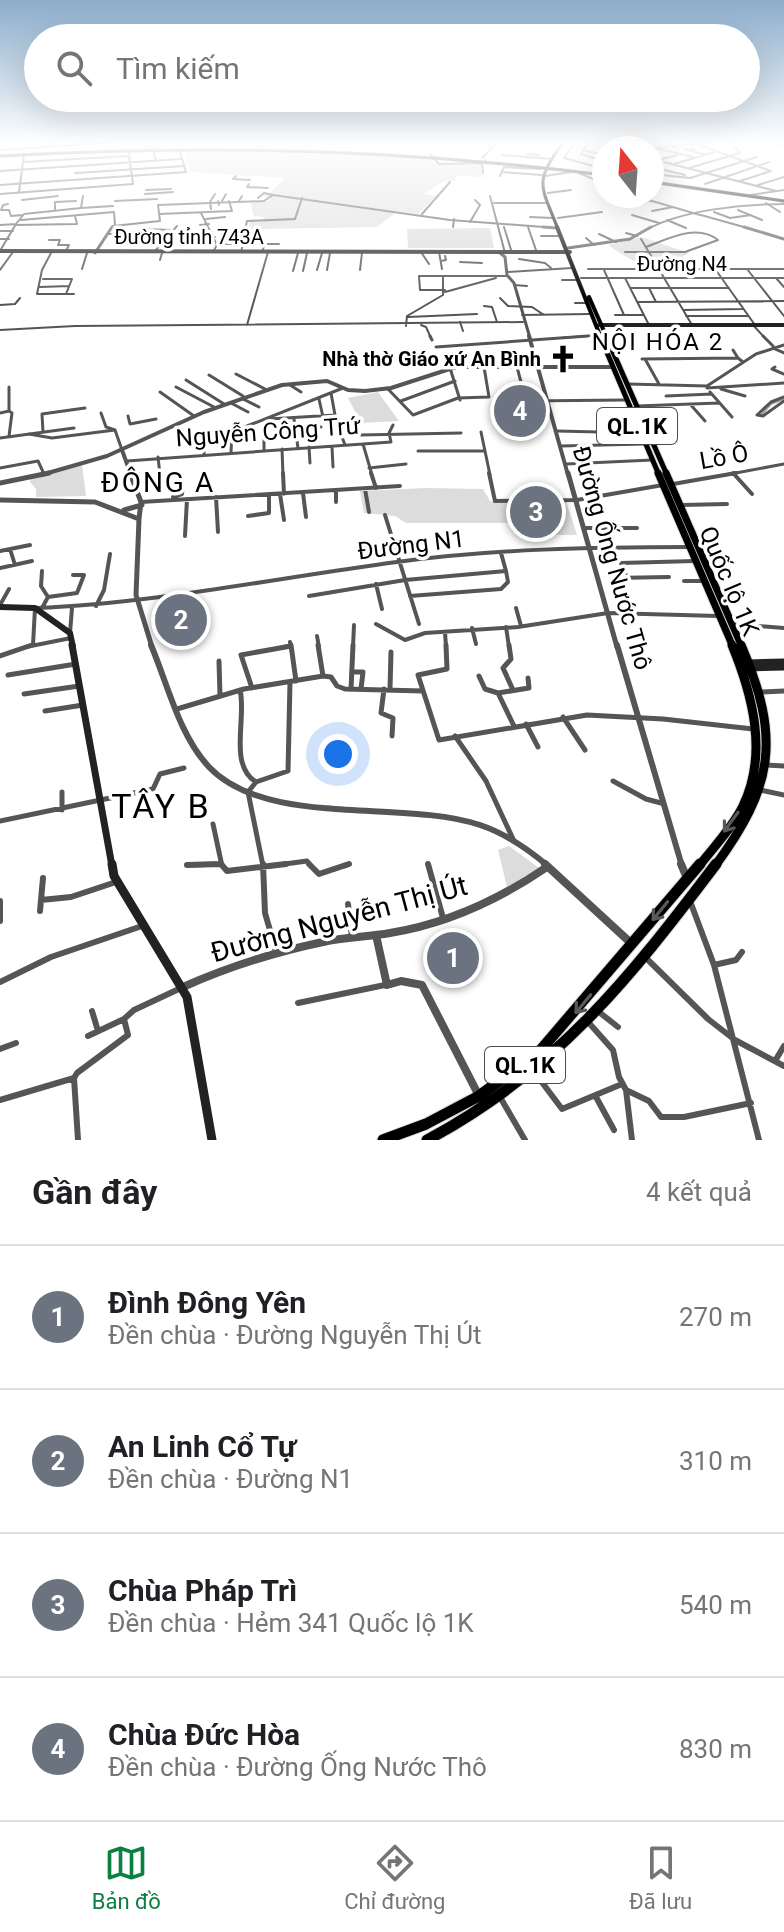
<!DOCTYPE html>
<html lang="vi">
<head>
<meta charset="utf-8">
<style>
	body { margin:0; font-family:Roboto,sans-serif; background:#f6f6f6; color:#202124 }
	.compass { position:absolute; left:592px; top:136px; width:72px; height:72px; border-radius:50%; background:#fff; box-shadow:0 8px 32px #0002; rotate:343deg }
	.you { position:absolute; left:338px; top:754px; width:28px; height:28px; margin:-20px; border:6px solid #fff; border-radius:50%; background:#1a73e8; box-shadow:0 0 0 12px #1a73e833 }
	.badge { display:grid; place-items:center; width:52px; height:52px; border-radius:50%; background:#0b8043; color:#fff; font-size:26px; font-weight:700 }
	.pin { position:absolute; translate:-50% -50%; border:4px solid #fff; box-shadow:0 2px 8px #0006 }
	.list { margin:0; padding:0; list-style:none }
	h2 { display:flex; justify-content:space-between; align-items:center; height:104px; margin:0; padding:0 32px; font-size:34px }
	h2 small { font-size:26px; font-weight:400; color:#757577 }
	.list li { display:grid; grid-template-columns:52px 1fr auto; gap:24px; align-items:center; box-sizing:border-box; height:144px; padding:0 32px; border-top:2px solid #e0e0e0 }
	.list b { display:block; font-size:30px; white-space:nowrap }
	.list p { margin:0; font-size:26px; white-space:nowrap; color:#757577 }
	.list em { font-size:26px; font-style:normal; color:#757577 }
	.icon { flex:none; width:44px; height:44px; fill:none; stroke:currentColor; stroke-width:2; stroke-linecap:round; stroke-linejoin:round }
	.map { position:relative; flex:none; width:784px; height:1140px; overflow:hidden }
	.search { position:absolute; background:#fff; box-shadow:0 8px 32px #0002; left:24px; right:24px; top:24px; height:88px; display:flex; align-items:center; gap:20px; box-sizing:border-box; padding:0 28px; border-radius:44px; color:#757577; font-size:30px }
	.sheet { height:680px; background:#fff }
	nav { display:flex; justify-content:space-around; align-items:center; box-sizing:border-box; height:112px; border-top:2px solid #e0e0e0; background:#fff; font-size:22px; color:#757577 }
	nav a { display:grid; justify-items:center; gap:4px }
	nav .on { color:#0b8043 }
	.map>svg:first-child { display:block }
</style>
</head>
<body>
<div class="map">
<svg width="784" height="1140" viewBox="0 0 784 1140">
	<rect width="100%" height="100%" fill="#fff"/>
	<path fill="#dcdcdc" d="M187,148H279L426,155L436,164H481L484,177L457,176L455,181L442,182L424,194L436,196L418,214L398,211L377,227L248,229L250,222H263L264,217L254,216L250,202L269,201L271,197L262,196L271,192L285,178L191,172L184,151Z
		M490,228L494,248H408L407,229Z
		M642,237L689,253C656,275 639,266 608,245Z
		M378,392L399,421L361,423L348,398Z
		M69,465H82L86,496L36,497V489L30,482L32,475Z
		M427,488L483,489L490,501H566L577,535H546L542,530H532L523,523H406L395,516L364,513L360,491Z
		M509,846L539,868L507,887L498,850Z"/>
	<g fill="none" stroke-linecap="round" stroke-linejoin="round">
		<path stroke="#a3a3a3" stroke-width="2" d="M762,414L771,404L784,399"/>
		<defs>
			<path id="primary-far5" d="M0,156C203,144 402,149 604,175
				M652,182L784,201
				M558,229C540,183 534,184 563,142"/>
			<path id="primary-far4" d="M557,227L601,338
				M589,297L607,338"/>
			<path id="primary-far3" d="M600,336L659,475
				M606,336L667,475"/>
			<path id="primary-far2" d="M658,473L733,647
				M666,473L742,647"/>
			<path id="primary-far1" d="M699,866C713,848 733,827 743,806C768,754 753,696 732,645
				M715,866C774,786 781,738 741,645"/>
			<path id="primary" d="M383,1140L426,1124L479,1096L539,1052L700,864
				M427,1140C556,1071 629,979 716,864"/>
		</defs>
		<use href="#primary-far5" stroke="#dbdbdb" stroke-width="4"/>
		<use href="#primary-far4" stroke="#dbdbdb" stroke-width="5"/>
		<use href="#primary-far3" stroke="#dbdbdb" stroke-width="7"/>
		<use href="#primary-far2" stroke="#dbdbdb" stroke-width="9"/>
		<use href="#primary-far1" stroke="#dbdbdb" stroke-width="11"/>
		<use href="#primary" stroke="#dbdbdb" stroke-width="13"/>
		<path stroke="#555" stroke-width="2" d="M575,142L564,158L604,169
			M588,142L581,154L604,161
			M691,142L771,171L740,181
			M760,142L784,146
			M0,144L20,142
			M612,144L643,147
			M152,147L156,161
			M644,147L661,148L652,150
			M660,147L717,142
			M608,148L610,142
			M660,149L693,157
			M0,150L118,142
			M583,150L604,155
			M689,150L694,149H684L704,154
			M430,154L439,164L482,163L486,160
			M527,154L539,155
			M502,155L552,159
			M482,158L498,142
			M652,159L776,191
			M658,160L677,155
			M23,162L128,156
			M482,163L483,173
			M674,164L715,152
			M652,167L685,175
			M689,168L740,153L735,147
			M0,171L181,159
			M502,172L542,175
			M75,173L184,166
			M579,173L598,181L604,189
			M652,174L690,178L757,157
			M236,176L233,179L250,180
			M500,176L504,167L540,169
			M545,176L571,172
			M249,184L247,187L268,188
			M705,184L769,162
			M0,185L186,172L178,146
			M758,185L784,177
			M146,190L171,189
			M652,191L657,190
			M19,192L24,155
			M548,193L571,190
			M0,194L133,184L128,148
			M145,194L173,192
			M750,195L784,190
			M490,196L505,253
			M635,196L700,215
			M258,198L264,193L273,195
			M22,200L58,196
			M115,201L157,199
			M218,201L219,205
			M222,201L226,194
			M239,201L242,196
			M494,203H548
			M766,203L780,212
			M8,204L3,205L1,210H9L11,216L23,215
			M643,204L651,199
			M81,208L113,206
			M211,209L210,202L215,194
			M55,210V202L76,201
			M738,210L762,220
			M652,211L673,207
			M714,212L730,218L751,215
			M201,213L217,245L213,252
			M159,214L232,211L229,201
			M422,214L450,182
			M632,215L659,223
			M530,217L553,218
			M558,218L602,212
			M206,219L225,217
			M21,220L114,212L115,225
			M667,220L686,228
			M470,222L480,205L475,200
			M16,224L24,214L81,208L83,196
			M0,225L16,224L0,251
			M15,225L77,224L75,216
			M200,225L209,224
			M453,227L454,219
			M504,227L512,253
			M528,227L537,253
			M145,229L170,230
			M0,231H13
			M198,233L212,232
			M626,233L637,236
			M108,234L166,235
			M599,234L616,242
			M541,236H559
			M194,238L215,237
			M586,238L594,245
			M0,239H9
			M641,239L692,325
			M49,240H60L58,245H69L66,251
			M244,240L233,238L232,231L245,230L247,221L295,219L302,198
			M129,243L134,234
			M226,244L243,243
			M155,251L177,226
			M241,252L244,240L261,239
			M262,252L265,244H279
			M421,252L429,264
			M439,252L442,269
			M625,252H685L718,240C697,223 668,239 646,247
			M51,253L42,270L37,294H74
			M519,259L545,263L551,268
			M160,260L162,253
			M441,261L446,260L445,256
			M460,262L482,263
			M713,266L755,325
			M82,269L87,253
			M588,269H784
			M747,269L784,316
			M0,270L13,252
			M317,270L322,253
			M327,270L330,253
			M360,270L362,253
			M604,270L624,315
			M293,271L298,253
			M303,271L307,253
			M507,272L572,268
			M581,278H784
			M625,278L649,325
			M776,278L784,287
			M43,279H72L66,294
			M562,280H577
			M514,285L527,286
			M40,287L69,286
			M631,288H729
			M649,288L656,302
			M445,290H420L419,276H508
			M445,292L496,278
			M500,298L508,306L532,307L544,315
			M638,302L784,301
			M575,303H586
			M0,305L15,304L20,298
			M484,306L492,307L497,322
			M683,310L743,309
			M522,315L590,314
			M615,315H644
			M686,316H748
			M408,317L477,314
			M460,322L463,331
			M247,325L268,252
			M421,325L426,327L431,338
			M753,325L765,338
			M406,326L407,316L443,295V276
			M0,330L75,326L523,322
			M561,338L599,335"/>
		<path stroke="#555" stroke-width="3" d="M430,336L432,340
			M763,336L773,346
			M436,347L588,336
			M775,349L784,353
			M733,350L738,358
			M642,359L738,358L743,362
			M645,359L659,384
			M517,367L526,401L625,400
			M775,367L772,369L784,374
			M450,368L460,400
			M236,374L265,389
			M209,375L243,396
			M186,380L224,404
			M628,384L707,386
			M290,385L301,392
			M707,386L756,354L784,345
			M176,387L214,407
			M387,388L413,415L458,398L489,397L484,367
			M707,388L784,383
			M721,389L745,396
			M160,392L194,416
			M710,392L732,417
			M666,396L712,394
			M784,397L771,402L757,415L763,416L784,401
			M243,399L259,407
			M319,399L323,417
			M401,401L455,381
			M231,403L248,412
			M690,404L705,421
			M637,406L719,403
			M9,411L12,413L9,436
			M0,413L9,411V387
			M101,413L106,427L115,430L122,450
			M128,416L130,424L156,419
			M269,419L335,415L331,393
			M294,419L298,448
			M296,429L321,427
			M557,431L641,433
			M43,432L42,414L85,408
			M481,432L490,475
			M29,434L52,438L115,430
			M264,435V450
			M360,435L461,433
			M342,437L345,445
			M0,438L74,428
			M363,444L372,475
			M561,446L645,444
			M309,447L310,463
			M332,447L333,467
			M282,449L283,475
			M418,451H485
			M231,452L232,432L343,388
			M204,454L205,436
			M158,457L160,475
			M127,461L391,442L389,433L393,425
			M566,464L652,460
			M0,468L38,461L44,474
			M369,468L406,464
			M725,475L784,464"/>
		<path stroke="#555" stroke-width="4" d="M160,473V476
			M283,473L284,494
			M371,473L376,488
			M489,473L495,501L577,500L663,485
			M733,473L752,494
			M673,484L736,473
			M365,489L369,512
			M336,491V502
			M529,492L534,500
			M303,493L306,517
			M280,494L284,520
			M173,497L182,494L183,484
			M216,497L218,532
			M141,502L400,486
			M681,505L727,504
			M385,515L419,624
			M248,516L269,513V494
			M586,528H637
			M185,536L187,499
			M10,549L15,565
			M0,551L30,545
			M0,568L32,561
			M42,571L41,586L48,597L42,608
			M614,578L669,577
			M627,578L621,563L695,561
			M684,581H706
			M376,584L382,609
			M309,596L405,580L506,571L501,553
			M410,596L501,589L508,582L506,571
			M48,597L77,593L84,575H73
			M0,605L9,589
			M96,606L104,590L110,554
			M516,608L521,626
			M376,624L405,640L425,633L518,627L608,613L718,616
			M732,624L784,628
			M506,627L509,647
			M472,628L476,644
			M445,632L446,647
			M70,633L72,608
			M317,636L319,647
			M290,642L291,647
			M33,645L35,608C157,603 276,578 397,562C494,549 592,547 689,547
			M26,647L71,638
			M283,647L291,646
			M353,647L354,625"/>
		<path stroke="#555" stroke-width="5" d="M291,645L296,681
			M318,645L323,676
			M446,645L447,669L418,675L439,740L587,715L663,719L753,729
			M509,645L511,659L503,668L513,690
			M241,655L291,646
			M241,655L252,688
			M0,656L32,645
			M219,661L220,696
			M352,672H363L361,689
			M8,675L76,664
			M479,676L485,689L498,693L529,688L528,678
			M351,689L353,645
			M384,689L381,713L393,718L392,736
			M390,689L391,652
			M240,690C247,717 228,765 256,782
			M760,692L784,691
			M498,693L514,726
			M24,694L79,686
			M177,709L244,689L323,676L331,677L337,686L345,689L423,691
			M45,711L83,705
			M563,717L585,750
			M526,724L538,747
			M455,736L486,781L513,839
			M766,765L784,766
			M613,781L646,799L661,803
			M760,790L784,795
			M62,792V810
			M0,821L153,789L160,774L184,768
			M213,824L222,866
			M187,865L221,864
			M263,866L248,792L256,782L288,771L290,683
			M270,866L307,861L311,866
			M344,866L349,864"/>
		<path stroke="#555" stroke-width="6" d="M221,864L227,871L286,864
			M263,864L265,913L276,951
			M309,864L319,874L349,864
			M428,864L443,918
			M187,865L221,864
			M43,878L41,900L71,897L116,882
			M0,901V921
			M690,901L714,965L759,1140
			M348,904L352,937
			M40,911L41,900
			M644,956L708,1019L735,1040L784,1066
			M714,965L736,960L742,952
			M0,982L51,957L142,926
			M298,1003L385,985
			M92,1011L98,1031
			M599,1012L618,1027
			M589,1023L613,1050L619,1077L626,1090L649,1101L661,1117H684L751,1103
			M88,1036L124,1019
			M0,1049L16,1043
			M775,1061L784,1046
			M535,1073L562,1109L622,1084
			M626,1090L632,1140
			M500,1097L525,1140
			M596,1097L614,1130
			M0,1100L74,1078
			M78,1140L74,1078L77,1073L128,1035L124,1019L134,1010L181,988"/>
		<path stroke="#555" stroke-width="2" d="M701,215L751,229
			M111,229L113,226L160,221L158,205L264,201L273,195L450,220L557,228
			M648,229C683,210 743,204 784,204"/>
		<path stroke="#555" stroke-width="3" d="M543,227L557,228
			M744,227L784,239
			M568,248L630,239L651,227
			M95,253L112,227
			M500,253L505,257L507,275L514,283L530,338"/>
		<path stroke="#555" stroke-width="4" d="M529,336L568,475
			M122,450L131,475
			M41,475L107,456L204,412L282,385L327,381L348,390L365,391L391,388L456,367H612"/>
		<path stroke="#555" stroke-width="5" d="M130,473L141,502L139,519
			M568,473L617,647
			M0,483L49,473
			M0,500L95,502L139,519L136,595L152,647
			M124,510L142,505"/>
		<path stroke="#555" stroke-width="6" d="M151,645C168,685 179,735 209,767C267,828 402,799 480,825C504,833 528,849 548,866
			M617,645L682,866"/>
		<path stroke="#555" stroke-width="8" d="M545,864L632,944
			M681,864L686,876
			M376,935L387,985L401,981L422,985L479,1096
			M183,987C228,967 275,952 323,942C345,937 367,937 390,933C446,924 500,899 547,867"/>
		<path stroke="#222" stroke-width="4" d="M0,251L570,252
			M599,325H784"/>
		<path stroke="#222" stroke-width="6" d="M0,607L35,608L70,633L73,647"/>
		<path stroke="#222" stroke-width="7" d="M72,645L112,866
			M748,663L784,662
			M748,668L784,667"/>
		<path stroke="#222" stroke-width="9" d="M112,864L114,876L187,997L212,1140"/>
		<use href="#primary-far5" stroke="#000" stroke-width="3"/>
		<use href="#primary-far4" stroke="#000" stroke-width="4"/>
		<use href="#primary-far3" stroke="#000" stroke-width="5"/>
		<use href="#primary-far2" stroke="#000" stroke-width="7"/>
		<use href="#primary-far1" stroke="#000" stroke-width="9"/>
		<use href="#primary" stroke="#000" stroke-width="11"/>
	</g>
	<defs><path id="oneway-shaft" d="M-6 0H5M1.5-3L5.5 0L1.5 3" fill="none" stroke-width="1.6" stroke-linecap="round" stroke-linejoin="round" transform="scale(2)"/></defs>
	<g stroke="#595959">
		<use href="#oneway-shaft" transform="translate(731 822) rotate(126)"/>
		<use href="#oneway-shaft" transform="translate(660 911) rotate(129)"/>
		<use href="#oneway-shaft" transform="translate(583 1004) rotate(130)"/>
	</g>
	<linearGradient id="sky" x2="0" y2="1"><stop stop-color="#8cadcc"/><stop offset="0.47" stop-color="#fff"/><stop offset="1" stop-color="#fff" stop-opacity="0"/></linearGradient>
	<rect width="784" height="302" fill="url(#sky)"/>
	<defs>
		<symbol id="church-bare" viewBox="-9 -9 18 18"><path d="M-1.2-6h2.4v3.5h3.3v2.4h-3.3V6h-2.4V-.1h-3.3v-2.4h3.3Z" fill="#000" stroke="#fff" stroke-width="2.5" paint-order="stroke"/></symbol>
	</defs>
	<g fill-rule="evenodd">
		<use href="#church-bare" x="543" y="339" width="40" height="40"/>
	</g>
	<g text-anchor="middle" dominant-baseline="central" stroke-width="7" stroke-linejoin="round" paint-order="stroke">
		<g font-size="20" fill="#000" stroke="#fff">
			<text x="189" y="237">Đường tỉnh 743A</text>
			<text x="682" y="264">Đường N4</text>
		</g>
		<g font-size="20" font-weight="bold" fill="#000" stroke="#fff" text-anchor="end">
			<text x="541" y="359">Nhà thờ Giáo xứ An Bình</text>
		</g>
		<g fill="#fff" stroke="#4c4c4c" stroke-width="2">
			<rect x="597" y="408" width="80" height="36" rx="6"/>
			<rect x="485" y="1047" width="80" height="36" rx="6"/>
		</g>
		<g font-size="22" font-weight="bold" fill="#000">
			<text x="637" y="426">QL.1K</text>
			<text x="525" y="1065">QL.1K</text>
		</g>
		<g font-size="24" letter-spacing="2" fill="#000" stroke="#fff">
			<text x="658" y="342">NỘI HÓA 2</text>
		</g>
		<g font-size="24" fill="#000" stroke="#fff">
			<text transform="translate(268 432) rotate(-4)">Nguyễn Công Trứ</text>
			<text transform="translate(724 457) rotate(-10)">Lồ Ô</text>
			<text transform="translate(411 545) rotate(-7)">Đường N1</text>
			<text transform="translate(612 558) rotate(74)">Đường Ống Nước Thô</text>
			<text transform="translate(729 581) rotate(67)">Quốc lộ 1K</text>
		</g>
		<g font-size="28" letter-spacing="2" fill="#000" stroke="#fff">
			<text x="158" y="482">ĐÔNG A</text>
		</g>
		<g font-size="28" fill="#000" stroke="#fff">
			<text transform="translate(339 919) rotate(-15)">Đường Nguyễn Thị Út</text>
		</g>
		<g font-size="34" letter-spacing="2" fill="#000" stroke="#fff">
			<text x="161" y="806">TÂY B</text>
		</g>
	</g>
</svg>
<svg class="compass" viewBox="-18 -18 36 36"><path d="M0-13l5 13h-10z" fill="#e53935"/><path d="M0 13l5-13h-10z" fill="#757577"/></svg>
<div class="you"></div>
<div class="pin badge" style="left:453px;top:958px;background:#6b7280">1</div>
<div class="pin badge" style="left:181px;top:620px;background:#6b7280">2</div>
<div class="pin badge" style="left:536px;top:512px;background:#6b7280">3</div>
<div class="pin badge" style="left:520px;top:411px;background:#6b7280">4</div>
<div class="search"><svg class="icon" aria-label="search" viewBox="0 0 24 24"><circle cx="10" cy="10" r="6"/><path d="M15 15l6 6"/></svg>Tìm kiếm</div>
</div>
<section class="sheet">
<h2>Gần đây<small>4 kết quả</small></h2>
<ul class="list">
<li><span class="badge" style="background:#6b7280">1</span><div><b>Đình Đông Yên</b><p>Đền chùa · Đường Nguyễn Thị Út</p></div><em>270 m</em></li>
<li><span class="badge" style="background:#6b7280">2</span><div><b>An Linh Cổ Tự</b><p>Đền chùa · Đường N1</p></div><em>310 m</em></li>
<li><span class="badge" style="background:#6b7280">3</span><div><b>Chùa Pháp Trì</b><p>Đền chùa · Hẻm 341 Quốc lộ 1K</p></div><em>540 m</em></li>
<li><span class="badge" style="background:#6b7280">4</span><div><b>Chùa Đức Hòa</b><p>Đền chùa · Đường Ống Nước Thô</p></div><em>830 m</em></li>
</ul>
</section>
<nav>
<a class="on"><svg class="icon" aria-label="map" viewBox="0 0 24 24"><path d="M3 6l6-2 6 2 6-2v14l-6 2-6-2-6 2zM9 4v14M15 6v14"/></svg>Bản đồ</a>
<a><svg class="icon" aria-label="directions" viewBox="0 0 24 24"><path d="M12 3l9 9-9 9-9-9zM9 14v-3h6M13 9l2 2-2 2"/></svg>Chỉ đường</a>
<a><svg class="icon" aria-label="saved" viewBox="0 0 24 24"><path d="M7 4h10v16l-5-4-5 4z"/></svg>Đã lưu</a>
</nav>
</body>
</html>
